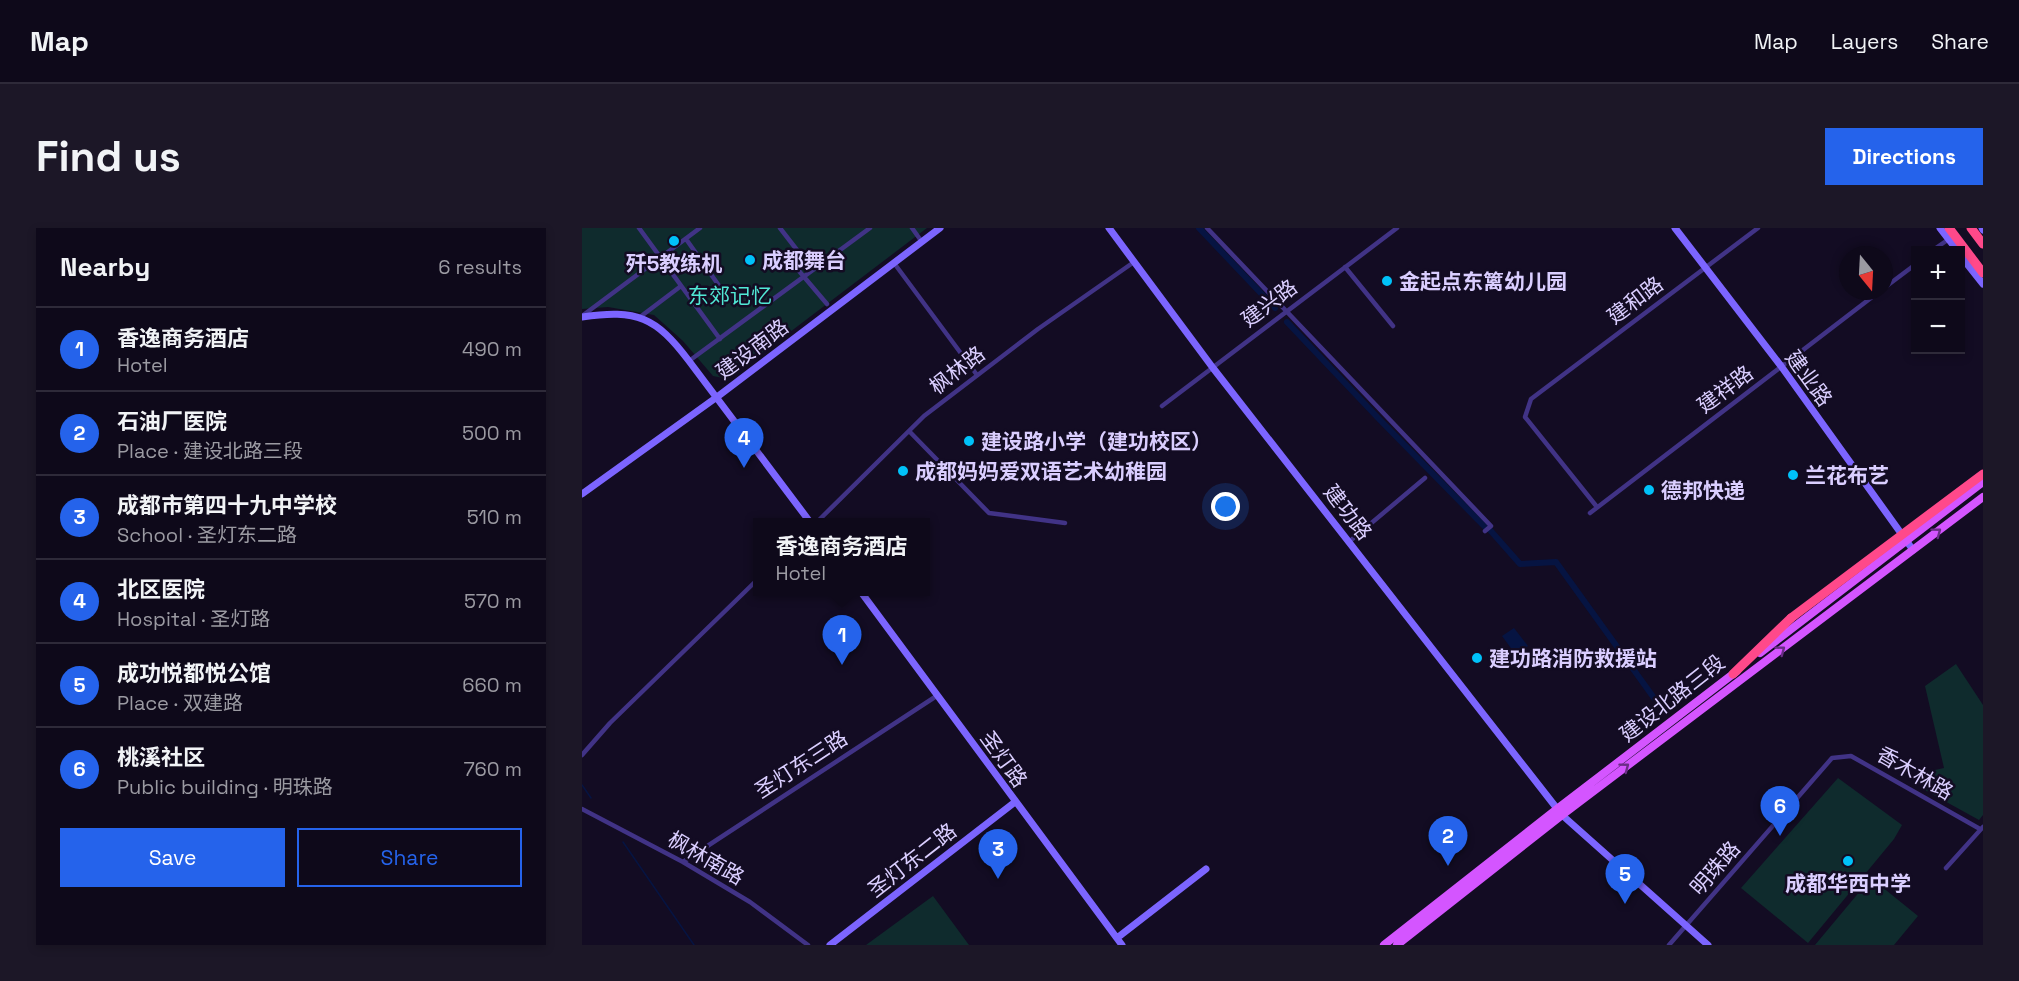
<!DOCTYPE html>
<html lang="en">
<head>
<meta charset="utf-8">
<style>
	body { margin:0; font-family:"Space Grotesk","Noto Sans SC",sans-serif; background:#1c1727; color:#f1f3f6 }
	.controls { position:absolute; right:18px; top:18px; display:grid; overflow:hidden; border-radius:0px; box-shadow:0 3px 9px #0003 }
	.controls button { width:54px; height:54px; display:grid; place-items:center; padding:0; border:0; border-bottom:2px solid #2e2a39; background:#0e091a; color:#f1f3f6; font:30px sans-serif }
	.compass { position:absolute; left:1257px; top:18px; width:54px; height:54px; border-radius:50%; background:#0e091a; box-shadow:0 3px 9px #0003; rotate:162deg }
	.you { position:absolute; left:644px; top:279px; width:21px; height:21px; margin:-15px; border:4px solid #fff; border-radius:50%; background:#1a73e8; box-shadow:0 0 0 9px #1a73e833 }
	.badge { display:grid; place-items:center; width:39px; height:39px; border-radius:50%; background:#2563eb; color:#fff; font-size:20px; font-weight:700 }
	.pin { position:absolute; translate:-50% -50px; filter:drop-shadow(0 2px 3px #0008) }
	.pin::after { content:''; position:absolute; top:32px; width:21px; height:18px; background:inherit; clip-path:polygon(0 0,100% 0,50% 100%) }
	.popup { position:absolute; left:171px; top:290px; width:177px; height:78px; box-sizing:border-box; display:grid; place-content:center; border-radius:0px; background:#0e091a; filter:drop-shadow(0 2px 4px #0005); font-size:20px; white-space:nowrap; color:#9b9aa2 }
	.popup b { font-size:22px; color:#f1f3f6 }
	.popup::after { content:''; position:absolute; left:50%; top:100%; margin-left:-12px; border:12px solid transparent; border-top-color:#0e091a }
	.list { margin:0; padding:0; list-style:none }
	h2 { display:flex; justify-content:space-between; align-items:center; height:78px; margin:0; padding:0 24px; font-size:26px }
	h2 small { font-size:20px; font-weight:400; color:#9b9aa2 }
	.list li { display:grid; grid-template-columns:39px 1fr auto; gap:18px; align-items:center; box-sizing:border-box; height:84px; padding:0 24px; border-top:2px solid #2e2a39 }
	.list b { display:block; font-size:22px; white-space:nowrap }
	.list p { margin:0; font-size:20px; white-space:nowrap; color:#9b9aa2 }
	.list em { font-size:20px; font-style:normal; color:#9b9aa2 }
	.actions { display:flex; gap:12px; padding:18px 24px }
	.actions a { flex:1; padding:14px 0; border:2px solid #2563eb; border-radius:0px; text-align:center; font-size:21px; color:#2563eb }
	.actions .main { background:#2563eb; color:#fff }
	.map { position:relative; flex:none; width:1401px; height:717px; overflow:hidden; border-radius:0px }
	header { display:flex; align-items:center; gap:36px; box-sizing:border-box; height:84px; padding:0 30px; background:#0e091a; border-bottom:2px solid #2e2a39 }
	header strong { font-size:28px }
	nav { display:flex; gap:33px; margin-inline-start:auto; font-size:21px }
	.intro { display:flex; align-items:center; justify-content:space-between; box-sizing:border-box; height:144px; padding:0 36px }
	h1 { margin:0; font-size:42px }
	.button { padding:15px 27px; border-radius:0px; background:#2563eb; color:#fff; font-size:21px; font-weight:700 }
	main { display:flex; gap:36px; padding:0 36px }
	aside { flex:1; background:#0e091a; border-radius:0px; box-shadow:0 3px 9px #0003 }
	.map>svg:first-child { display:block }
</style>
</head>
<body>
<header>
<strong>Map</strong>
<nav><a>Map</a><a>Layers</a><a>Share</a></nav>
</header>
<div class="intro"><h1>Find us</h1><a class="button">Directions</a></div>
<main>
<aside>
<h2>Nearby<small>6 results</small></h2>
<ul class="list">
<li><span class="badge">1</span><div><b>香逸商务酒店</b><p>Hotel</p></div><em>490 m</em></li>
<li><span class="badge">2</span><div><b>石油厂医院</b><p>Place · 建设北路三段</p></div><em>500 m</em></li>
<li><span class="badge">3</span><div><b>成都市第四十九中学校</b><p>School · 圣灯东二路</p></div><em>510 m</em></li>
<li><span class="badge">4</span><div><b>北区医院</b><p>Hospital · 圣灯路</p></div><em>570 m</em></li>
<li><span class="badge">5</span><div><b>成功悦都悦公馆</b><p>Place · 双建路</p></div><em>660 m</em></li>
<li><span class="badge">6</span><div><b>桃溪社区</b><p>Public building · 明珠路</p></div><em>760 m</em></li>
</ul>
<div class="actions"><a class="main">Save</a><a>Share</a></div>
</aside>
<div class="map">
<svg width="1401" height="717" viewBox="0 0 1401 717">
	<rect width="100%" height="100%" fill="#130c23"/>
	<path fill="#0f2b2d" d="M0,0H345L146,151L131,148L101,113L72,87L26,79L0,81Z
		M1374,436L1401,477V587L1397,592L1339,560V545L1362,540L1343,458Z
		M1256,550L1320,597L1312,611L1226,715L1159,660Z
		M1289,650L1336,688L1312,717H1233Z
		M351,668L387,717H284Z"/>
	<path fill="#061442" d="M932,400L946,418L934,427L920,408Z"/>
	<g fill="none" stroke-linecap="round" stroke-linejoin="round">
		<path stroke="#061442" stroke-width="1.5" d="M0,557L9,570
			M41,614L112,717"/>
		<path stroke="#061442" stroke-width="6" d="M617,0L693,80
			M705,94L798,192L903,299
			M908,302L938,336L974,334L1072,470"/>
		<path stroke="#413386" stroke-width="4.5" d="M57,0L138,111
			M198,0L215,22L206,30L245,76
			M330,0L340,14
			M625,0L909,298L903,303
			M104,11L145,69
			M1351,22L1367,11
			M312,35L395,147
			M763,39L811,98
			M1302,60L1334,36
			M0,88L118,0
			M58,89L99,58
			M107,133L288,0
			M580,178L815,0
			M327,203L407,285L483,295
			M1015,279L943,189L949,171L1176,0
			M1008,285L1298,63
			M235,294L342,188L456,101L552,34
			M768,313L843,250
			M0,527L28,495L176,351
			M0,581L101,634L168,674L226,717
			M101,634L356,467
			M1364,640L1401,599
			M1087,717L1250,530L1269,528L1398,601"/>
		<path stroke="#7c65ff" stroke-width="7" d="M527,0L631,140L980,587L1126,717
			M1093,0L1199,138L1331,322
			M1358,0L1375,22
			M1400,0L1401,2
			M1378,27L1401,56
			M0,89C55,81 74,89 107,133L228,294
			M0,266L135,169L358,0
			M279,364L540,717
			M535,710L624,641
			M248,717L433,574"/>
		<path stroke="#d455ff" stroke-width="8" d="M1178,425L1401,254
			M802,717L975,581L1155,443
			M815,717L980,587L1401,269"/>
		<path stroke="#ff498a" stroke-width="9" d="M1367,0L1401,45
			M1389,0L1401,16
			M1151,446L1209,390"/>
		<path stroke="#ff498a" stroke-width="9" d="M1209,390L1401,246"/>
	</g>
	<defs><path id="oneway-chevron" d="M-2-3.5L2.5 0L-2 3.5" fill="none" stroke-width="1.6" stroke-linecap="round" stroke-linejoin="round" transform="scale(1.5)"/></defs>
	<g stroke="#6a2d86">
		<use href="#oneway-chevron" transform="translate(1355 304) rotate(-37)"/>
		<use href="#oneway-chevron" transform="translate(1199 422) rotate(-37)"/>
		<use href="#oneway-chevron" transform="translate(1043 539) rotate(-37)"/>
	</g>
	<g fill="#00c2f9" stroke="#130c23" stroke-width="2">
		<circle cx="92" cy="13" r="6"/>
		<circle cx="168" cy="32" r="6"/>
		<circle cx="805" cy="53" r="6"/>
		<circle cx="387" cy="213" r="6"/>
		<circle cx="321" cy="243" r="6"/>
		<circle cx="1211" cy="247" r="6"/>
		<circle cx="1067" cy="262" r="6"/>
		<circle cx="895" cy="430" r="6"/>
		<circle cx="1266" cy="633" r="6"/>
	</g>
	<g text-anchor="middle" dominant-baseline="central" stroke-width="5" stroke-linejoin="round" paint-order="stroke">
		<g font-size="21" font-weight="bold" fill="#daceff" stroke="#130c23" text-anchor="start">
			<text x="180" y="32">成都舞台</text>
			<text x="92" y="35" text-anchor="middle">歼5教练机</text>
			<text x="817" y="53">金起点东篱幼儿园</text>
			<text x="399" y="213">建设路小学（建功校区）</text>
			<text x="333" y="243">成都妈妈爱双语艺术幼稚园</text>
			<text x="1223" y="247">兰花布艺</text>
			<text x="1079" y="262">德邦快递</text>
			<text x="907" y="430">建功路消防救援站</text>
			<text x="1266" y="655" text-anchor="middle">成都华西中学</text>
		</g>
		<g font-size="21" fill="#51e8d5" stroke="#130c23">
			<text x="148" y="67">东郊记忆</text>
		</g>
		<g font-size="21" fill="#daceff" stroke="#130c23">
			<text transform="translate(1053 72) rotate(-37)">建和路</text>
			<text transform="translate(687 75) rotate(-37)">建兴路</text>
			<text transform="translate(170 121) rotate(-37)">建设南路</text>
			<text transform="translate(375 142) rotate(-38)">枫林路</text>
			<text transform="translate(1227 150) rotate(54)">建业路</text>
			<text transform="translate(1143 161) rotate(-37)">建祥路</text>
			<text transform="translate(766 284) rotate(52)">建功路</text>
			<text transform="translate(1090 470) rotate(-38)">建设北路三段</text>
			<text transform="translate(422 531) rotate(54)">圣灯路</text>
			<text transform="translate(219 536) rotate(-33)">圣灯东三路</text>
			<text transform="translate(1333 545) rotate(30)">香木林路</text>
			<text transform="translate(124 630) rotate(30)">枫林南路</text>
			<text transform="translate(330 632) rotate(-38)">圣灯东二路</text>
			<text transform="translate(1133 640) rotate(-49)">明珠路</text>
		</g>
	</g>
</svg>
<div class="controls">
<button>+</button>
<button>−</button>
</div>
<svg class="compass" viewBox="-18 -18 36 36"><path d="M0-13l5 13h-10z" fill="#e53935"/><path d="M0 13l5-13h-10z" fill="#9b9aa2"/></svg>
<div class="you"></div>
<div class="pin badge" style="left:260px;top:437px">1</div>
<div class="popup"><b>香逸商务酒店</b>Hotel</div>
<div class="pin badge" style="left:866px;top:638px">2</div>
<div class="pin badge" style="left:416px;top:651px">3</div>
<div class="pin badge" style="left:162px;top:240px">4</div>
<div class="pin badge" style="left:1043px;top:676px">5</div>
<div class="pin badge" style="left:1198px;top:608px">6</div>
</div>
</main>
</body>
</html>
